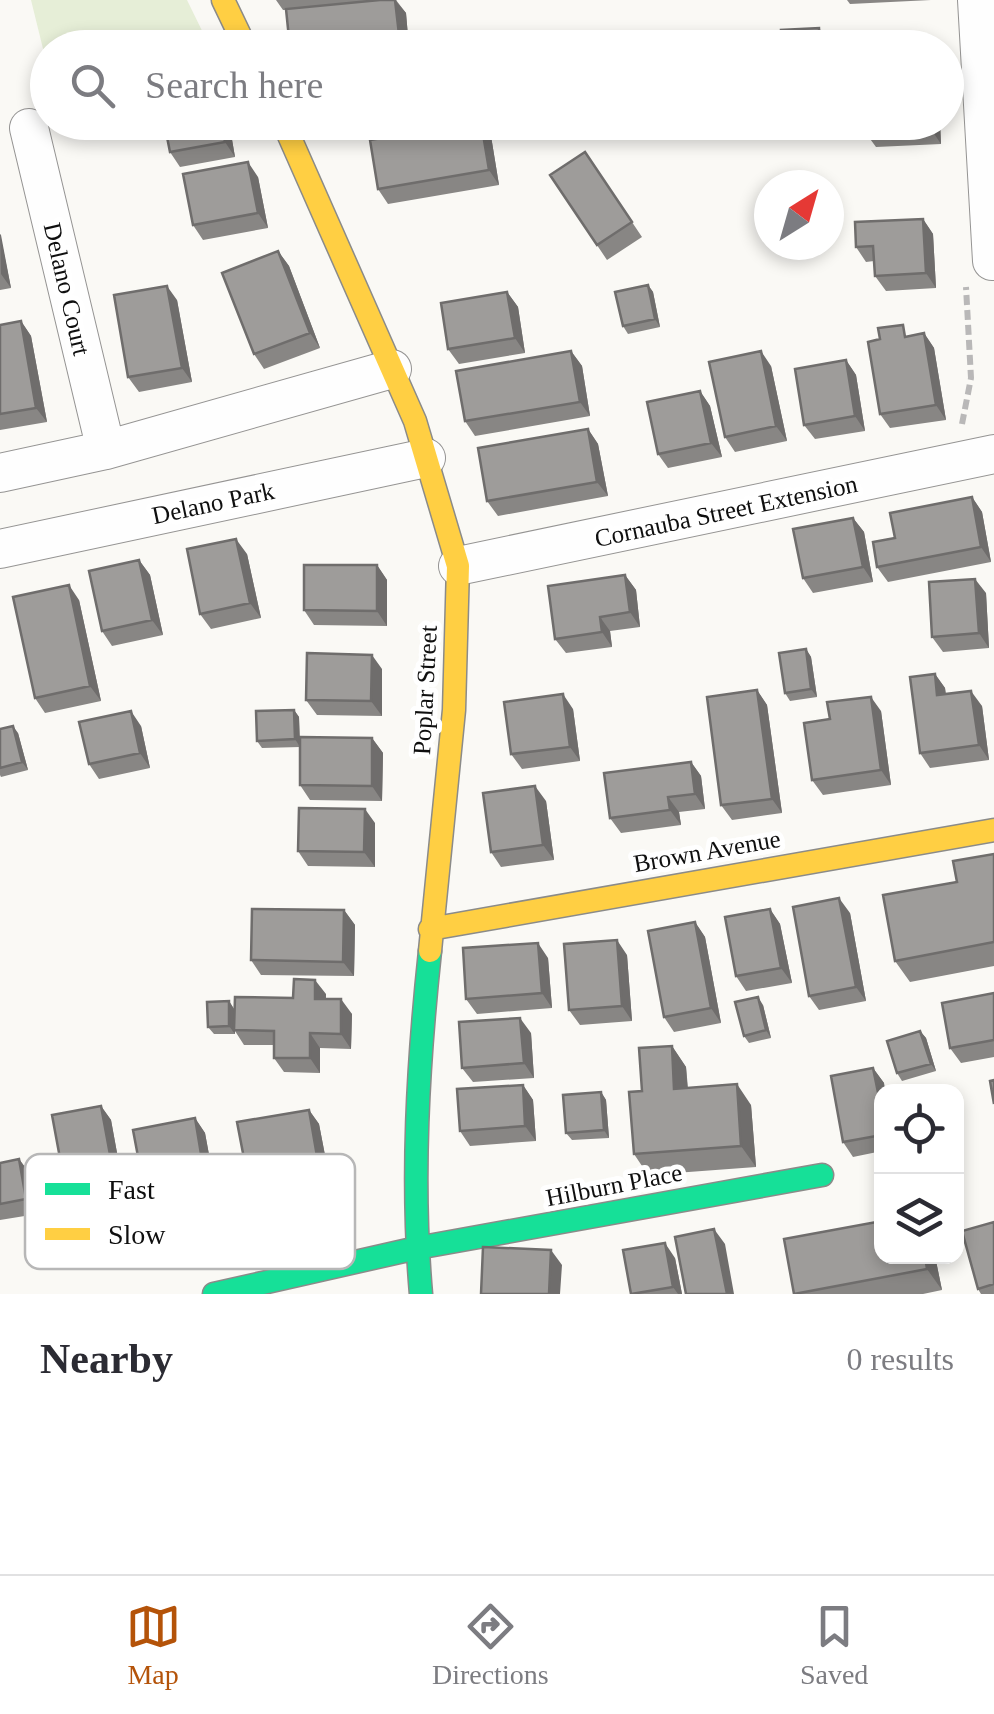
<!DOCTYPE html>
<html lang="en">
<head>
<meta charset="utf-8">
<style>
	body { margin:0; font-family:"Times New Roman",serif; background:#f7f7f7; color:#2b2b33 }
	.controls { position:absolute; right:30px; bottom:30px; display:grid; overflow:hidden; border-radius:20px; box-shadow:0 5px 15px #0003 }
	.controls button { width:90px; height:90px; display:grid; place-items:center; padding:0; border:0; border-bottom:2px solid #e1e1e2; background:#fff; color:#2b2b33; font:50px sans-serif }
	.compass { position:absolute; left:754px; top:170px; width:90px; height:90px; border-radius:50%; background:#fff; box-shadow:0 5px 15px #0003; rotate:37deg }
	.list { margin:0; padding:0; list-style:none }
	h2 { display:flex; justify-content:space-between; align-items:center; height:130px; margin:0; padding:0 40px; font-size:42px }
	h2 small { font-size:32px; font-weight:400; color:#7c7c81 }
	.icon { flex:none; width:55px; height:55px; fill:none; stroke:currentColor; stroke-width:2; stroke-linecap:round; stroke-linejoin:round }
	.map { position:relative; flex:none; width:994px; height:1294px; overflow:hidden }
	.search { position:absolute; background:#fff; box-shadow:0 5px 15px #0003; left:30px; right:30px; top:30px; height:110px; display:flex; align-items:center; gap:25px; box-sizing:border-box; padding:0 35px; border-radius:55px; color:#7c7c81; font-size:38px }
	.sheet { height:280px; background:#fff }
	nav { display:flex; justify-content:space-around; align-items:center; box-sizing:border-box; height:140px; border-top:2px solid #e1e1e2; background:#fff; font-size:28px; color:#7c7c81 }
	nav a { display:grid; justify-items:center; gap:5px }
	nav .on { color:#b45309 }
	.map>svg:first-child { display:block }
</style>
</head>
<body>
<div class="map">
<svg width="994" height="1294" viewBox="0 0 994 1294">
	<rect width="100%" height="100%" fill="#faf9f5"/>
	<path fill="#e6eed7" d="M31,0H187L210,47L48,48L47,65Z"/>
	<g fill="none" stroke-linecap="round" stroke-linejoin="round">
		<defs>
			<path id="street" d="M977,0L992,261
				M29,128L106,450
				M0,473L106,450L392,369
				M0,549L426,458
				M458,566L994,454"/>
			<path id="fast" d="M214,1294L417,1248L822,1175
				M421,1294C411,1180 418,1064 430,951"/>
			<path id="slow" d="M223,0L246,48
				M283,122L415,421L458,566L454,710L430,951
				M430,929L994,830"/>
		</defs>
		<use href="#street" stroke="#959493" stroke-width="40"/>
		<use href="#fast" stroke="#8b8b89" stroke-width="25"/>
		<use href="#slow" stroke="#8b8b89" stroke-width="25"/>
		<path stroke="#b9b8b8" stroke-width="6" stroke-dasharray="10 5" stroke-linecap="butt" d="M962,424L971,378L966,287"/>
		<use href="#street" stroke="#fefefe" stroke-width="38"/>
		<use href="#fast" stroke="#16e098" stroke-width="22"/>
		<use href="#slow" stroke="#ffcf43" stroke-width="22"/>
	</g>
	<path fill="#888684" d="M276,0H396L406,13L409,48H290L286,10H283Z
		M847,0H931L850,4Z
		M229,122L235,157L180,167L170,152Z
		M338,122H442L347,135Z
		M481,122L491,136L499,185L388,204L378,189Z
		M865,122H940L941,144L876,147L865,132Z
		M585,152L642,237L607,260L550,175Z
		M258,177L268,228L203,240L193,225Z
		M923,219L933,234L936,288L886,291L875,276L874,261L866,262L856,247Z
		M829,231L830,247L803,249L800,245H829Z
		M0,234L11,288L0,290Z
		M278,251L289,266L320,348L264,369L254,354Z
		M648,285L653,292L660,327L628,334L623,326Z
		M507,292L518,307L525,353L459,364L448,349Z
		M177,300L192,382L139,392L128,377Z
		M21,321L31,336L47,422L0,430V325Z
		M924,333L934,348L946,420L890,428L880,414L911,336Z
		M571,351L582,366L590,416L475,436L465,421Z
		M846,360L856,375L865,431L815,439L804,425Z
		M771,366L787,441L735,452L725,437Z
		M700,391L710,406L722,457L668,468L658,454Z
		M588,429L598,444L608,496L498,516L487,501Z
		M972,497L982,512L991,562L888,582L877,567L895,538Z
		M853,518L864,532L873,582L813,593L803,578Z
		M247,554L261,618L211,629L200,614Z
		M139,560L150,575L163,635L112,646L102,631Z
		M377,565L387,580V626L314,625L304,610Z
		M625,575L636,590L640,627L610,631L612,647L566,653L555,639Z
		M986,593L989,648L943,652L932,637Z
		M79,600L101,701L45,713L35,698Z
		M806,649L811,657L817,697L790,701L785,693Z
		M382,669V716L317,715L306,700Z
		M935,674L945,688L946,694L982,706L989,760L930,768L920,753Z
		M757,690L767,705L782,813L732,820L721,805Z
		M573,709L580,761L522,769L511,754Z
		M294,710L299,717L300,747L262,748L257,741Z
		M881,711L891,785L823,795L812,780Z
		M141,726L150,768L99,779L89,764Z
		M0,729L18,733L28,770L1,777L0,775Z
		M372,738L383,753L382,801L310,800L300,785Z
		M691,762L701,776L705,809L679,812L681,825L621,833L610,818Z
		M546,801L554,860L501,867L491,852Z
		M375,823V867L308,866L298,851Z
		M994,854V966L910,982L895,961L957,882Z
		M770,909L780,924L792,983L746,991L736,976Z
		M344,910L355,925L354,976L261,975L251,960Z
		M850,913L866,1001L819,1010L809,996Z
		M695,922L705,937L721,1023L674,1032L664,1017Z
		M627,955L632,1021L580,1025L569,1010Z
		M548,958L552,1008L477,1014L466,999Z
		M994,993V1057L961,1063L950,1048Z
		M326,994V999L352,1014L351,1049L320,1048V1073L284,1072L274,1058V1045H244L235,1031V1034H214L208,1027L229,1001L234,1009L293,998Z
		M763,1005L771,1038L749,1043L744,1036Z
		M920,1031L926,1038L936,1071L902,1081L897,1073Z
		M531,1033L534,1078L473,1082L462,1068Z
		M672,1046L686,1067L688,1088L751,1105L756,1167L648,1175L634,1154L642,1091Z
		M873,1068L884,1083L885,1092H882V1151L853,1157L843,1142Z
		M523,1085L533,1100L536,1141L470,1146L460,1131Z
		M601,1092L606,1100L609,1138L572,1140L566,1133Z
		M101,1106L111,1120L126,1202L77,1211L67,1196Z
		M309,1110L319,1124L329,1176L257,1189L247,1174Z
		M195,1118L205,1133L215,1187L154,1198L143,1183Z
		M19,1159L30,1174L37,1214L0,1220V1163Z
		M994,1222V1294H981L978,1289Z
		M935,1256L942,1290L923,1294H794Z
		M675,1258L682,1294H631Z"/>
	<path fill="#6f6d6c" d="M395,0L406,13L409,48H403L400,43Z
		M819,28L824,35L825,48H820Z
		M221,122H229L235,157L225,142Z
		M481,122L491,136L499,185L489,170Z
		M931,122H940L941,144L931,129Z
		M248,162L258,177L268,228L258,213Z
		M923,219L933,234L936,288L926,273Z
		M0,234L1,235L11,288L1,274Z
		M278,251L289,266L320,348L310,333Z
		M648,285L653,292L660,327L655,319Z
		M167,286L177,300L192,382L182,368Z
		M507,292L518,307L525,353L515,338Z
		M21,321L31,336L47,422L36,408Z
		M924,333L934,348L946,420L936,405Z
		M571,351L582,366L590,416L580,402Z
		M761,351L771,366L787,441L776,426Z
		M846,360L856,375L865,431L855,416Z
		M700,391L710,406L722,457L711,443Z
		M588,429L598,444L608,496L597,482Z
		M972,497L982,512L991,562L981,547Z
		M853,518L864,532L873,582L863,567Z
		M236,539L247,554L261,618L250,603Z
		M139,560L150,575L163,635L152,620Z
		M377,565L387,580V626L377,611Z
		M625,575L636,590L640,627L630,612Z
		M975,579L986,593L989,648L979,633Z
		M69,585L79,600L101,701L90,686Z
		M600,617L610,631L612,647L602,632Z
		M806,649L811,657L817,697L811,689Z
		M372,655L382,669V716L371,701Z
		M935,674L945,688L947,710L937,695Z
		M757,690L767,705L782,813L772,799Z
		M971,691L982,706L989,760L979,745Z
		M563,694L573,709L580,761L570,747Z
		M871,697L881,711L891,785L881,770Z
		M294,710L299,717L300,747L295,739Z
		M131,711L141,726L150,768L140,753Z
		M13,726L18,733L28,770L22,762Z
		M372,738L383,753L382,801L372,786Z
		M691,762L701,776L705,809L695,794Z
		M535,786L546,801L554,860L543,845Z
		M668,797L679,812L681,825L670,810Z
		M365,809L375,823V867L364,852Z
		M839,898L850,913L866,1001L856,987Z
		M770,909L780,924L792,983L781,968Z
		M344,910L355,925L354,976L343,962Z
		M695,922L705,937L721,1023L711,1008Z
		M617,940L627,955L632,1021L622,1006Z
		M538,943L548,958L552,1008L542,993Z
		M315,980L326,994L325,1014L315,999Z
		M758,997L763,1005L771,1038L766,1030Z
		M341,999L352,1014L351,1049L341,1034Z
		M229,1001L234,1009L235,1034L229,1026Z
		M520,1018L531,1033L534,1078L524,1063Z
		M920,1031L926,1038L936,1071L931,1064Z
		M310,1033L320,1048V1073L310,1058Z
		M672,1046L686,1067L689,1110L674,1089Z
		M873,1068L884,1083L885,1092H882V1112Z
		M737,1084L751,1105L756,1167L741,1146Z
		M523,1085L533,1100L536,1141L525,1126Z
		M601,1092L606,1100L609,1138L604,1130Z
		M101,1106L111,1120L126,1202L116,1187Z
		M309,1110L319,1124L329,1176L318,1162Z
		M195,1118L205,1133L215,1187L204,1172Z
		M19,1159L30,1174L37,1214L26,1199Z
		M714,1229L725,1244L734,1294H727Z
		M665,1243L675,1258L682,1294H678L673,1287Z
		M551,1250L562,1265L560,1294H549Z
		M925,1256H935L942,1290L927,1269Z"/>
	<path fill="#9e9c9a" stroke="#6f6d6c" stroke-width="2.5" d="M380,0H395L400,43L347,48H290L286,9Z
		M819,28L820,48H782L781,30Z
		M543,42V48H506V46Z
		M164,122H221L225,142L170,152Z
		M475,122H481L489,170L378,189L370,140Z
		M865,122H931V129L865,132Z
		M585,152L632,222L597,245L550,175Z
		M248,162L258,213L193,225L183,174Z
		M923,219L926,273L875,276L873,246L856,247L855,222Z
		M278,251L310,333L254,354L222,273Z
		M648,285L655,319L623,326L615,292Z
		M167,286L182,368L128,377L114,295Z
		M507,292L515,338L448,349L441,303Z
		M21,321L36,408L0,414V325Z
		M903,325L905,337L924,333L936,405L880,414L868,342L880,339L878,328Z
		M571,351L580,402L465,421L456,371Z
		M761,351L776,426L725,437L709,362Z
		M846,360L855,416L804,425L795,369Z
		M700,391L711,443L658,454L647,402Z
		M588,429L597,482L487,501L478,448Z
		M972,497L981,547L877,567L873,542L895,538L890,513Z
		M853,518L863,567L803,578L793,529Z
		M236,539L250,603L200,614L187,549Z
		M139,560L152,620L102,631L89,571Z
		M304,565H377V611L304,610Z
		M625,575L630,612L600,617L602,632L555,639L548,586Z
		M975,579L979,633L932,637L929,582Z
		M69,585L90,686L35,698L13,597Z
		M806,649L811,689L785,693L779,653Z
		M307,653L372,655L371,701L306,700Z
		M935,674L937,695L971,691L979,745L920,753L910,677Z
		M757,690L772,799L721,805L707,697Z
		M563,694L570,747L511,754L504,702Z
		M871,697L881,770L812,780L804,723L830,719L827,702Z
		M294,710L295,739L257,741L256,711Z
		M131,711L140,753L89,764L79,722Z
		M13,726L22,762L0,768V729Z
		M300,737L372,738V786L300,785Z
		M691,762L695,794L668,797L670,810L610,818L604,773Z
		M535,786L543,845L491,852L483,793Z
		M299,808L365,809L364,852L298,851Z
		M994,854V942L895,961L883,895L957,882L953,861Z
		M839,898L856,987L809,996L793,907Z
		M252,909L344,910L343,962L251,960Z
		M770,909L781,968L736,976L725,917Z
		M695,922L711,1008L664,1017L648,931Z
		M617,940L622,1006L569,1010L564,944Z
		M538,943L542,993L466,999L463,948Z
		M294,979L315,980V999H341V1034L310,1033V1058H274V1031L234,1030L235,997L293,998Z
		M994,993V1040L950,1048L942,1003Z
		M758,997L766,1030L744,1036L735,1002Z
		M229,1001V1026L208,1027L207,1002Z
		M520,1018L524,1063L462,1068L459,1022Z
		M920,1031L931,1064L897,1073L887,1041Z
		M672,1046L674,1089L737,1084L741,1146L634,1154L629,1092L642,1091L639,1048Z
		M873,1068L882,1112V1135L843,1142L831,1076Z
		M994,1080V1104L990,1081Z
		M523,1085L525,1126L460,1131L457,1089Z
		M601,1092L604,1130L566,1133L563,1095Z
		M101,1106L116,1187L67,1196L52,1115Z
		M309,1110L318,1162L247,1174L237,1122Z
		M195,1118L204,1172L143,1183L133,1130Z
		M19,1159L26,1199L0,1204V1163Z
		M882,1221V1256H925L927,1269L794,1294L784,1239Z
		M994,1222V1284L978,1289L962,1231Z
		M714,1229L727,1294H686L675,1237Z
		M665,1243L673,1287L631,1294L623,1250Z
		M483,1247L551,1250L549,1294H481Z"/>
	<g text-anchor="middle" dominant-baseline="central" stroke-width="10" stroke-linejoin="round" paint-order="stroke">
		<g font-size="25" fill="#0f0f0f" stroke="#fff">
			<text transform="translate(67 289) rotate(77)">Delano Court</text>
			<text transform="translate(213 503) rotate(-12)">Delano Park</text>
			<text transform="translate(726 511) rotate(-12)">Cornauba Street Extension</text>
			<text transform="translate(425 690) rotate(-87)">Poplar Street</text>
			<text transform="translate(707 851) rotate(-10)">Brown Avenue</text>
			<text transform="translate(614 1185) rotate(-11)">Hilburn Place</text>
		</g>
	</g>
	<rect x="25" y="1154" width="330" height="115" rx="15" fill="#fff" stroke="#b7b7b7" stroke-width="2.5"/>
	<rect x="45" y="1183" width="45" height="12" fill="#16e098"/>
	<rect x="45" y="1228" width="45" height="12" fill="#ffcf43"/>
	<g font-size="28" fill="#0f0f0f">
		<text x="108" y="1199">Fast</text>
		<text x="108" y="1244">Slow</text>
	</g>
</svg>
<div class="controls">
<button><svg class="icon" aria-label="locate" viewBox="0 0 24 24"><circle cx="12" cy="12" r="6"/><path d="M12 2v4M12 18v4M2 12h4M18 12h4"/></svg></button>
<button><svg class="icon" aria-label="layers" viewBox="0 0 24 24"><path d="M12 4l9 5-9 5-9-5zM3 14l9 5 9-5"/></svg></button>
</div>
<svg class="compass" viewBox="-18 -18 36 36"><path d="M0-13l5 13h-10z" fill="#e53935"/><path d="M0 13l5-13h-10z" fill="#7c7c81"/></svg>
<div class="search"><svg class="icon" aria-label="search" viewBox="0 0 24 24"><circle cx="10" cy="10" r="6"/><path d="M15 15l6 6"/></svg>Search here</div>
</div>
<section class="sheet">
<h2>Nearby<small>0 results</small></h2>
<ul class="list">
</ul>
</section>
<nav>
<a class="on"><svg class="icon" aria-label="map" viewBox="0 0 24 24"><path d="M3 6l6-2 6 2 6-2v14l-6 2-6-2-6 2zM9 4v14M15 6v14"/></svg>Map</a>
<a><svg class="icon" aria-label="directions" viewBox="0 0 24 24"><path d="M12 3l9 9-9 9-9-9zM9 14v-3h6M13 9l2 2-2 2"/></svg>Directions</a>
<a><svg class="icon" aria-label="saved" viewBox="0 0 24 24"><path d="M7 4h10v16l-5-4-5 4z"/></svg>Saved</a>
</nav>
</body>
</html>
